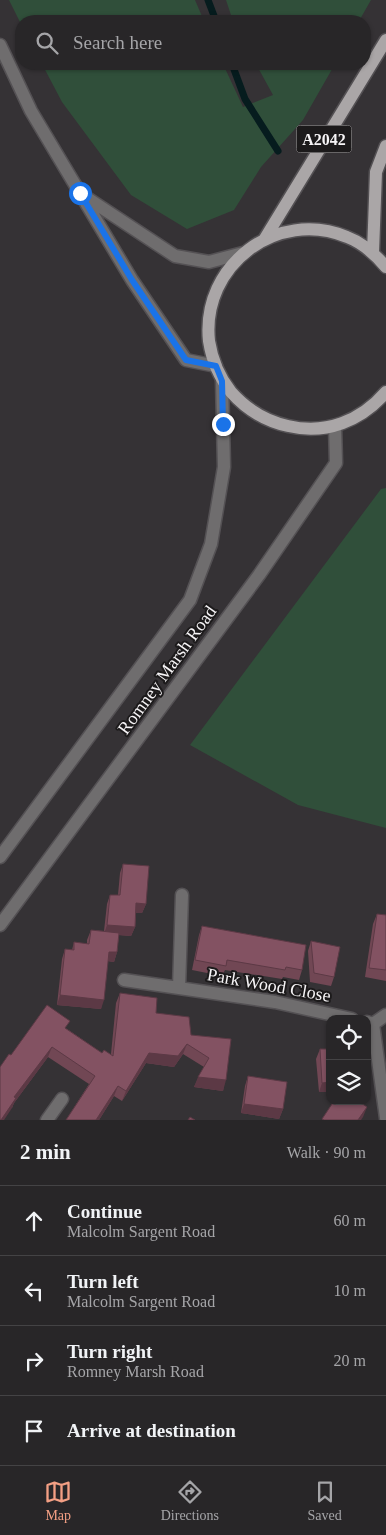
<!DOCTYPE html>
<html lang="en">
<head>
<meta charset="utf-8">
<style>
	body { margin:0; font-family:"Times New Roman",serif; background:#302e30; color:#f1f3f6 }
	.controls { position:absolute; right:15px; bottom:15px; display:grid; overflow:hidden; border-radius:10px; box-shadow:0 1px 4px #0004 }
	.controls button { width:45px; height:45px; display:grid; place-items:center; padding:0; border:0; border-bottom:1px solid #444345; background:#282628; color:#f1f3f6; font:25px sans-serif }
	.stop { position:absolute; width:15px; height:15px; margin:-11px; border:4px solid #1a73e8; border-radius:50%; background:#fff }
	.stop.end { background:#1a73e8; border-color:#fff; box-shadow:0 1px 5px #0008 }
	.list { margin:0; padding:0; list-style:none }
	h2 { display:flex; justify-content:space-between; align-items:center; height:65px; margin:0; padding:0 20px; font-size:21px }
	h2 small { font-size:16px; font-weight:400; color:#a5a5a8 }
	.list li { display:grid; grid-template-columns:32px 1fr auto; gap:15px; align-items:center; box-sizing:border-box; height:70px; padding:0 20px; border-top:1px solid #444345 }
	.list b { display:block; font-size:19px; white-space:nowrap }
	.list p { margin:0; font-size:16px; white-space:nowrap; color:#a5a5a8 }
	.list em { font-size:16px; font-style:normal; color:#a5a5a8 }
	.icon { flex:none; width:28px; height:28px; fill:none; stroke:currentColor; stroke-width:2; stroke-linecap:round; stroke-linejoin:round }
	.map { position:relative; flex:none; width:386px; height:1120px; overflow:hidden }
	.search { position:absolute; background:#282628; box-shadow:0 1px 4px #0004; left:15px; right:15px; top:15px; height:55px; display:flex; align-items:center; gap:12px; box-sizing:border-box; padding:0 18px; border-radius:20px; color:#a5a5a8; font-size:19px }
	.sheet { height:345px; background:#282628 }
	nav { display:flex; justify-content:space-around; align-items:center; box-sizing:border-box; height:70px; border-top:1px solid #444345; background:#282628; font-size:14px; color:#a5a5a8 }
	nav a { display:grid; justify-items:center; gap:2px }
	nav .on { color:#f39f84 }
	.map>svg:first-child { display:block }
</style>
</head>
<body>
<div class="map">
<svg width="386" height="1120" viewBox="0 0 386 1120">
	<rect width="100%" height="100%" fill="#353235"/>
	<path fill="#304f3a" d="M9,0H195L204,21H21V24Z
		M226,0H371L359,21H233Z
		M42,64H223L243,107L273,95L256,64H335L303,120L261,167L234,210L187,229L131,195L62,102Z
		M386,488V828L298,805L190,745L381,489Z"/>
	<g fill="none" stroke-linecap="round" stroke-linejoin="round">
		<path stroke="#061c1e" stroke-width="7" d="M208,0L216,21
			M232,64L245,99L278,151"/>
		<defs>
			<path id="minor" d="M124,980L275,1002L352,1019
				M179,988L182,895
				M367,1022L373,1024L386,1015
				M373,1024L386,1118
				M47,1120L62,1099"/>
			<path id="tertiary" d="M0,45L31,111L132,280L186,360L216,366
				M84,196L175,256L209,262L243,253
				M0,857L190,600L211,544L224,467L222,381
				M0,925L259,575L336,463L335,426"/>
			<path id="primary" d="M264,240L386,40
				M373,252L376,172L386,146
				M386,267C375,254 363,243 347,237C277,208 201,265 209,341C212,360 219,377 231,392C247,410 265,421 288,426C326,435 361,421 386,392"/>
		</defs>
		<use href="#minor" stroke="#545154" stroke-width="15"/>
		<use href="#tertiary" stroke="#545154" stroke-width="15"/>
		<use href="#primary" stroke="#545154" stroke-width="15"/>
		<use href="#minor" stroke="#6f6d6e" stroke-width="12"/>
		<use href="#tertiary" stroke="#6f6d6e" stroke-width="12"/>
		<use href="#primary" stroke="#aaa6a7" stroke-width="12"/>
	</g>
	<path fill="#714754" d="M123,864L146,904L142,913H136L135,927L131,936L119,935L117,952L114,962L108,961L101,1009L57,1005L62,959L65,949L72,950L74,942L87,944V940L91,930L104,931L107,904L110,895H118L120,873Z
		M377,914L386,915V981L365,977L373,924Z
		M202,926L302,970L299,980L283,977L282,979L225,970L222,976L192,970L199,935Z
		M311,941L334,977L331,986L310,982L308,951Z
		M120,993L191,1035L231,1039L223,1091L194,1087L204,1067L183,1054L174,1067L146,1063L122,1101L114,1096L99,1120H66L89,1084L48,1057L14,1103L12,1108L11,1055L67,1029L102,1053L111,1054L116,1003Z
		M320,1049H330V1092H319L316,1059Z
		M248,1076L283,1109L279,1119L241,1113L245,1086Z"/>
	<path fill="#5c3945" d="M136,903L146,904L142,913H133Z
		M107,925L135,927L131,936L104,934Z
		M109,952H117L114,962L106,961Z
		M60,995L104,1000L101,1009L57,1005Z
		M187,1044L183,1054L174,1067L146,1063L122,1101L126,1091L149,1053Z
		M52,1047L48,1057L14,1103L12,1108L4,1120H1L14,1097Z
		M198,1077L226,1080L223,1091L194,1087Z
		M330,1082V1092H319L322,1083Z
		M118,1086L114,1096L99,1120H96Z
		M244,1104L283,1109L279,1119L241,1113Z
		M367,1107L363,1117L361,1120H358Z"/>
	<path fill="#835262" stroke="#5c3945" d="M123,864L149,866L146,904L136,903L135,927L107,925L110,895H120Z
		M377,914L386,915V970L369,968Z
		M202,926L306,945L302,970L286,967L285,970L227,960L226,966L195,960Z
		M91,930L119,933L117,952H109L104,1000L60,995L65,949L74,950V942L89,944Z
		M311,941L340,947L334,977L314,973Z
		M120,993L157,998L156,1013L189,1017L191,1035L231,1039L226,1080L198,1077L209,1058L187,1044L178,1056L149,1053L126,1091L118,1086L96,1120H66L95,1076L52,1047L14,1097L16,1098L1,1120H0V1067L9,1054L11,1055L47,1005L70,1021L65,1028L102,1053L104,1050L113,1056Z
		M320,1049H330V1082L322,1083Z
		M248,1076L287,1082L283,1109L244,1104Z
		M334,1101H358L367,1107L358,1120H324L322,1119Z
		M190,1117L195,1120H188Z"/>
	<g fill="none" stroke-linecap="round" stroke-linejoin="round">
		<path stroke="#1a73e8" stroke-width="6" d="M80,193L132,280L186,360L216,366L222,381L223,424"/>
	</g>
	<g text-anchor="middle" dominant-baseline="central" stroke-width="4" stroke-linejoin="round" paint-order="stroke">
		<rect fill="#1c1a1b" stroke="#b5b3b4" stroke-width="1" x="296.5" y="125.5" width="55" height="27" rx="4"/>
		<g font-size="16" font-weight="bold" fill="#f6f4f6">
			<text x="324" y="139">A2042</text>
		</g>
		<g font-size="18" fill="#f6f4f6" stroke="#1c1a1b">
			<text transform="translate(167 670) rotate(-54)">Romney Marsh Road</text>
			<text transform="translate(269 985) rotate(10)">Park Wood Close</text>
		</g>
	</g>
</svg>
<div class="controls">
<button><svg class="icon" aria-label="locate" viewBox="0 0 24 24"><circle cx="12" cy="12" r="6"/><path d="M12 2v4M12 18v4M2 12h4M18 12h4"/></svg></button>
<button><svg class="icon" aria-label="layers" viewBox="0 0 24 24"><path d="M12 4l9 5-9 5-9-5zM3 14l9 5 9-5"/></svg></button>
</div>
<div class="stop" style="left:80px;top:193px"></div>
<div class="stop end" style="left:223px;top:424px"></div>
<div class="search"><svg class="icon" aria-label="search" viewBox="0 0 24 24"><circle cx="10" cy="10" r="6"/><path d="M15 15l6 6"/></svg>Search here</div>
</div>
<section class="sheet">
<h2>2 min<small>Walk · 90 m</small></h2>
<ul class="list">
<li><svg class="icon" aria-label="ahead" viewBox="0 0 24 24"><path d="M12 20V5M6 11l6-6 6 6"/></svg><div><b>Continue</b><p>Malcolm Sargent Road</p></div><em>60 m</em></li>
<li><svg class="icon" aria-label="left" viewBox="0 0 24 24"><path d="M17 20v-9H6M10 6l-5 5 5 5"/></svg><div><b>Turn left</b><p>Malcolm Sargent Road</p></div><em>10 m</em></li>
<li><svg class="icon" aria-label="right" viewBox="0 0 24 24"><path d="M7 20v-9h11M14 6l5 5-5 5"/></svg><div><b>Turn right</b><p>Romney Marsh Road</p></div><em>20 m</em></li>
<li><svg class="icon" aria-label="arrive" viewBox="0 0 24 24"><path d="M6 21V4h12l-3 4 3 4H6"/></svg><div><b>Arrive at destination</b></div></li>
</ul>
</section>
<nav>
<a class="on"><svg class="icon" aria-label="map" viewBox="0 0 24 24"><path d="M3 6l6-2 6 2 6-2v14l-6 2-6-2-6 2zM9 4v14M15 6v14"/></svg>Map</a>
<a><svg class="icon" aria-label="directions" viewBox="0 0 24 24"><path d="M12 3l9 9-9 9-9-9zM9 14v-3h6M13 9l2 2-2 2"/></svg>Directions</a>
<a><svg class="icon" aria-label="saved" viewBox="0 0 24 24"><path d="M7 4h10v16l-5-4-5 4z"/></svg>Saved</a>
</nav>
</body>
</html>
